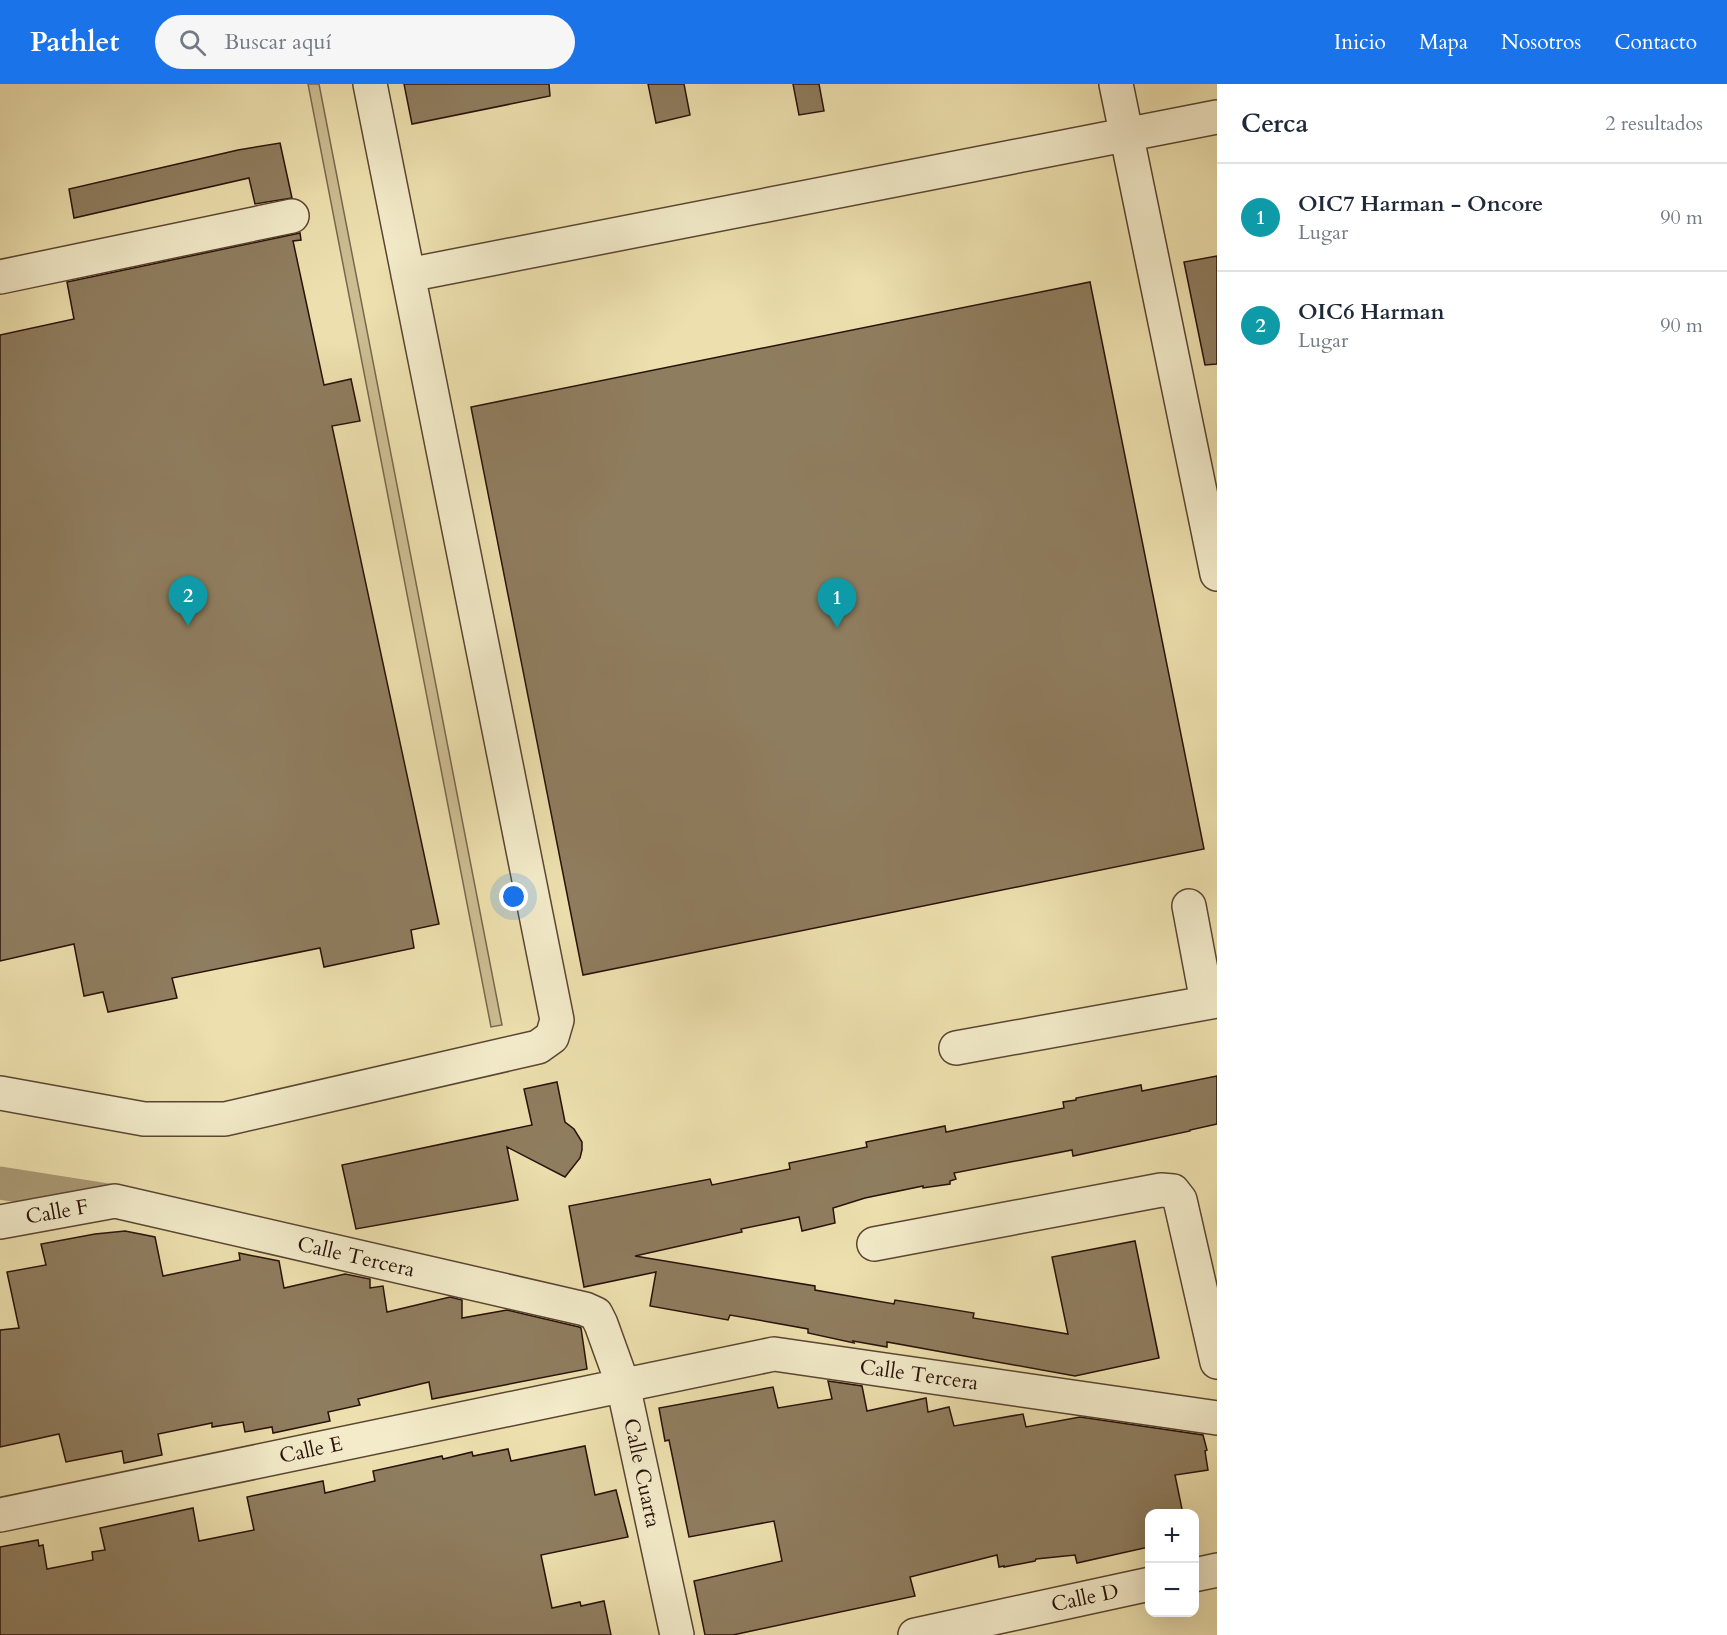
<!DOCTYPE html>
<html lang="es">
<head>
<meta charset="utf-8">
<style>
	body { margin:0; font-family:Cardo,serif; background:#f6f6f7; color:#1f2937 }
	.controls { position:absolute; right:18px; bottom:18px; display:grid; overflow:hidden; border-radius:12px; box-shadow:0 6px 24px #0002 }
	.controls button { width:54px; height:54px; display:grid; place-items:center; padding:0; border:0; border-bottom:2px solid #e0e1e3; background:#fff; color:#1f2937; font:30px sans-serif }
	.you { position:absolute; left:514px; top:813px; width:21px; height:21px; margin:-15px; border:4px solid #fff; border-radius:50%; background:#1a73e8; box-shadow:0 0 0 9px #1a73e833 }
	.badge { display:grid; place-items:center; width:39px; height:39px; border-radius:50%; background:#1a73e8; color:#fff; font-size:20px; font-weight:700 }
	.pin { position:absolute; translate:-50% -50px; filter:drop-shadow(0 2px 3px #0008) }
	.pin::after { content:''; position:absolute; top:32px; width:21px; height:18px; background:inherit; clip-path:polygon(0 0,100% 0,50% 100%) }
	.list { margin:0; padding:0; list-style:none }
	h2 { display:flex; justify-content:space-between; align-items:center; height:78px; margin:0; padding:0 24px; font-size:26px }
	h2 small { font-size:20px; font-weight:400; color:#747a83 }
	.list li { display:grid; grid-template-columns:39px 1fr auto; gap:18px; align-items:center; box-sizing:border-box; height:108px; padding:0 24px; border-top:2px solid #e0e1e3 }
	.list b { display:block; font-size:22px; white-space:nowrap }
	.list p { margin:0; font-size:20px; white-space:nowrap; color:#747a83 }
	.list em { font-size:20px; font-style:normal; color:#747a83 }
	.icon { flex:none; width:33px; height:33px; fill:none; stroke:currentColor; stroke-width:2; stroke-linecap:round; stroke-linejoin:round }
	.map { position:relative; flex:none; width:1217px; height:1551px; overflow:hidden }
	header { display:flex; align-items:center; gap:36px; box-sizing:border-box; height:84px; padding:0 30px; background:#1a73e8; color:#fff }
	header strong { font-size:28px }
	nav { display:flex; gap:33px; margin-inline-start:auto; font-size:21px }
	.search { width:420px; height:54px; background:#f6f6f7; display:flex; align-items:center; gap:15px; box-sizing:border-box; padding:0 21px; border-radius:33px; color:#747a83; font-size:22px }
	main { display:flex }
	aside { flex:1; background:#fff }
	.map>svg:first-child { display:block }
</style>
</head>
<body>
<header>
<strong>Pathlet</strong>
<div class="search"><svg class="icon" aria-label="search" viewBox="0 0 24 24"><circle cx="10" cy="10" r="6"/><path d="M15 15l6 6"/></svg>Buscar aquí</div>
<nav><a>Inicio</a><a>Mapa</a><a>Nosotros</a><a>Contacto</a></nav>
</header>
<main>
<div class="map">
<svg width="1217" height="1551" viewBox="0 0 1217 1551">
	<rect width="100%" height="100%" fill="#ede0ae"/>
	<filter id="stains"><feTurbulence type="fractalNoise" baseFrequency=".00333" numOctaves="4"/><feColorMatrix values="0 0 0 0 .2 0 0 0 0 .09 0 0 0 0 .02 0 0 0 .5 -.17"/></filter>
	<radialGradient id="worn" r=".72"><stop offset=".6" stop-color="#630" stop-opacity="0"/><stop offset="1" stop-color="#630" stop-opacity=".3"/></radialGradient>
	<path fill="#ccbd92" stroke="#7a674e" stroke-width="1.5" d="M308,0H319L502,941L491,943Z"/>
	<g fill="none" stroke-linecap="round" stroke-linejoin="round">
		<path stroke="#aa9a76" stroke-width="33" d="M0,1099L108,1116"/>
	</g>
	<path fill="#8f7d5f" stroke="#291109" stroke-width="1.5" d="M404,0H549L550,12L412,40Z
		M648,0H684L690,31L656,39Z
		M793,0H819L824,27L799,31Z
		M280,59L292,114L255,120L249,94L74,134L69,105L238,66Z
		M300,149L301,156L293,157L324,301L351,295L360,337L332,342L439,840L411,846L414,864L324,883L320,864L172,894L177,914L108,928L103,908L84,912L74,860L0,877V251L74,235L67,198Z
		M1217,172V280L1205,281L1184,178Z
		M1090,198L1204,765L583,891L471,323Z
		M1217,992V1040L1190,1046V1047L1073,1072L1072,1066L954,1089L956,1095L950,1097V1100L923,1104V1102L865,1114L833,1124L835,1139L802,1147L799,1133L741,1145L742,1148L635,1172L815,1202V1206L894,1220L895,1216L974,1229L973,1234L1068,1250L1052,1173L1135,1157L1159,1274L1075,1292L887,1258V1263L853,1257L854,1259L808,1249V1245L730,1231L728,1236L650,1222L656,1188L584,1203L569,1122L710,1095L712,1101L790,1085L789,1079L867,1063L866,1058L945,1042L946,1048L1064,1024L1063,1018L1076,1016V1014L1141,1001L1142,1007Z
		M557,998L565,1038L574,1045L582,1058V1066L580,1074L565,1093L507,1063L518,1116L356,1145L342,1081L532,1041L524,1005Z
		M125,1147L155,1153L163,1192L240,1176L239,1169L279,1177L284,1204L345,1190L370,1195V1204L383,1202L387,1228L450,1213L462,1216V1234L507,1226L579,1243L581,1244L587,1285L432,1315L429,1298L358,1315L360,1321L328,1328L330,1337L273,1349L272,1343L245,1348L243,1338L212,1343V1339L158,1350L162,1371L124,1379L122,1367L66,1378L59,1350L0,1363V1246L19,1244L7,1188L46,1181L41,1160L95,1150Z
		M828,1297L862,1302L867,1327L926,1314L928,1328L949,1323L954,1342L1023,1330L1026,1343L1080,1333L1203,1351L1207,1366L1205,1367L1208,1386L1175,1391L1183,1430H1149V1463L1077,1479L1075,1471L1036,1475L1035,1477L1004,1483V1482L999,1483L997,1471L910,1493L915,1512L733,1551H705L694,1497L782,1477L774,1437L689,1453L669,1356L665,1357L659,1324L773,1303L778,1324L832,1315Z
		M585,1362L595,1411L616,1406L628,1453L541,1471L552,1524L580,1518L581,1522L604,1517L611,1551H0V1463L38,1456L39,1462L43,1461L47,1485L93,1476L92,1468L105,1466L100,1444L193,1424L199,1457L254,1446L247,1413L323,1397L325,1409L375,1397L373,1387L442,1372L443,1375L472,1368L473,1372L508,1365L511,1377Z"/>
	<g fill="none" stroke-linecap="round" stroke-linejoin="round">
		<defs>
			<path id="minor" d="M1116,0L1217,490
				M408,191L1217,33
				M0,193L292,132
				M1189,822L1207,918
				M956,964L1217,917
				M0,1009L144,1035H225L538,963L552,953L557,936L370,0
				M0,1138L115,1117L585,1225L596,1230L601,1240L623,1301L677,1551
				M874,1160L1161,1106L1173,1107L1180,1116L1217,1278
				M0,1431L774,1270L1217,1334
				M1194,1491L1217,1486
				M915,1551L1150,1500"/>
		</defs>
		<use href="#minor" stroke="#5a4532" stroke-width="36"/>
		<use href="#minor" stroke="#f3ebca" stroke-width="33"/>
	</g>
	<g text-anchor="middle" dominant-baseline="central" stroke-width="4.5" stroke-linejoin="round" paint-order="stroke">
		<g font-size="21" fill="#291109" stroke="#f3ebca">
			<text transform="translate(57 1128) rotate(-10)">Calle F</text>
			<text transform="translate(356 1173) rotate(13)">Calle Tercera</text>
			<text transform="translate(919 1291) rotate(8)">Calle Tercera</text>
			<text transform="translate(311 1366) rotate(-12)">Calle E</text>
			<text transform="translate(642 1389) rotate(78)">Calle Cuarta</text>
			<text transform="translate(1085 1514) rotate(-12)">Calle D</text>
		</g>
	</g>
	<rect width="100%" height="100%" filter="url(#stains)"/>
	<rect width="100%" height="100%" fill="url(#worn)"/>
</svg>
<div class="controls">
<button>+</button>
<button>−</button>
</div>
<div class="you"></div>
<div class="pin badge" style="left:837px;top:544px;background:#0f9aa8">1</div>
<div class="pin badge" style="left:188px;top:542px;background:#0f9aa8">2</div>
</div>
<aside>
<h2>Cerca<small>2 resultados</small></h2>
<ul class="list">
<li><span class="badge" style="background:#0f9aa8">1</span><div><b>OIC7 Harman - Oncore</b><p>Lugar</p></div><em>90 m</em></li>
<li><span class="badge" style="background:#0f9aa8">2</span><div><b>OIC6 Harman</b><p>Lugar</p></div><em>90 m</em></li>
</ul>
</aside>
</main>
</body>
</html>
